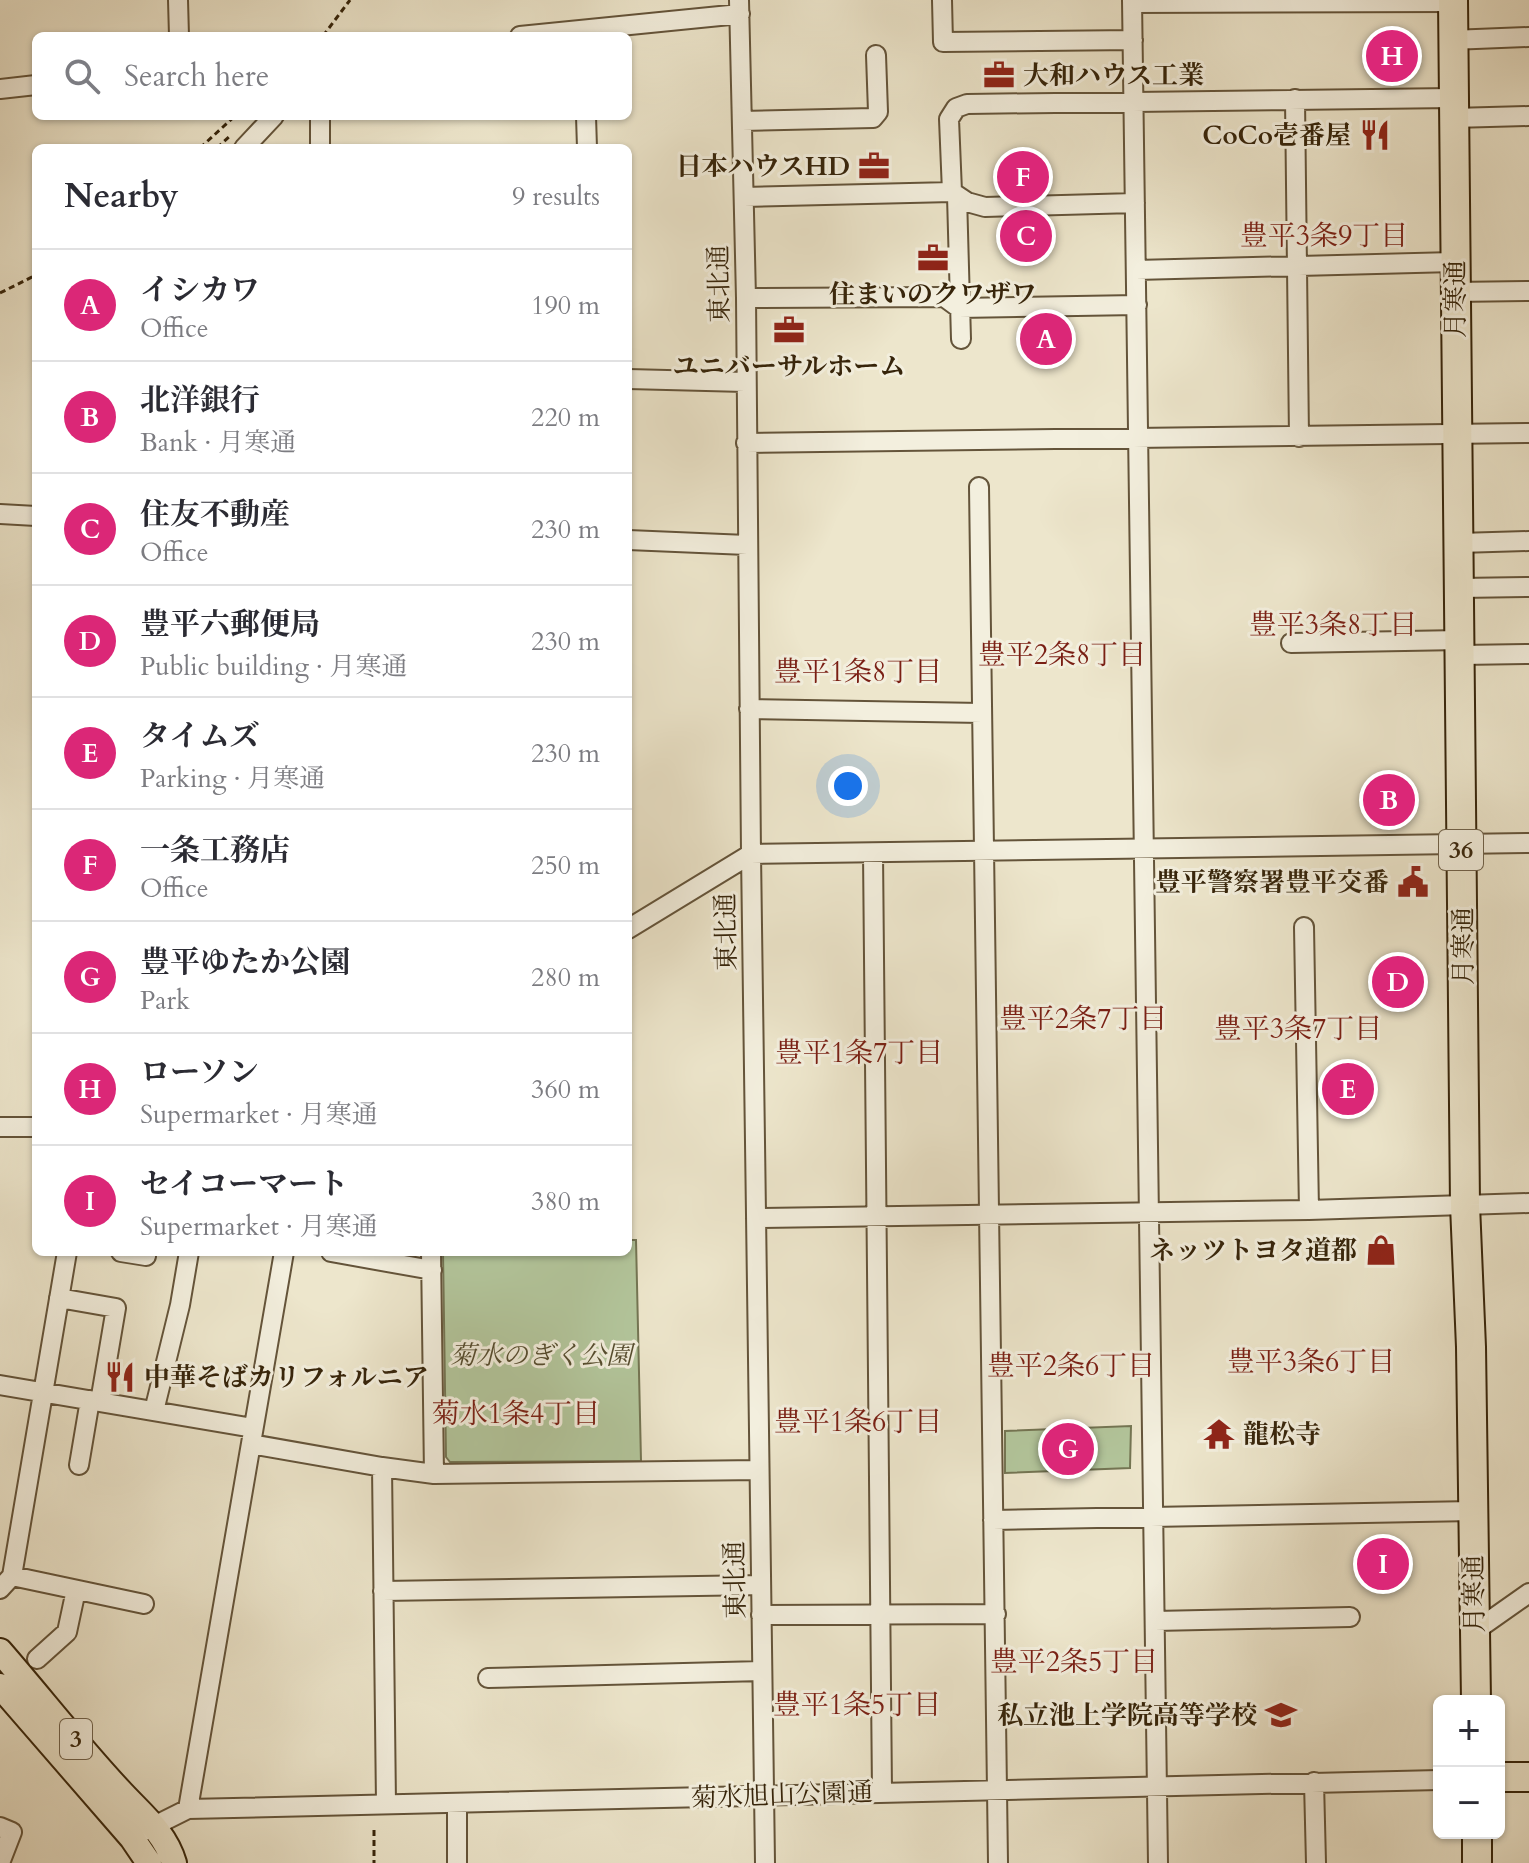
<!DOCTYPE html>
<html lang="en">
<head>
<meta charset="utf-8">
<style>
	body { margin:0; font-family:Cardo,"Noto Serif JP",serif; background:#f7f7f7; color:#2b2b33 }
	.controls { position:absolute; right:24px; bottom:24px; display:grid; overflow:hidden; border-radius:12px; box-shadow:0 2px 6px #0004 }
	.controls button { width:72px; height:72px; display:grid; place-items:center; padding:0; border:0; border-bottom:2px solid #e1e1e2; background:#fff; color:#2b2b33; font:40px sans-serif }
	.you { position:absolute; left:848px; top:786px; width:28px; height:28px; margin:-20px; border:6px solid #fff; border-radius:50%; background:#1a73e8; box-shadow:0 0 0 12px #1a73e833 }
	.badge { display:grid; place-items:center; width:52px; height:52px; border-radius:50%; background:#db2777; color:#fff; font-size:26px; font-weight:700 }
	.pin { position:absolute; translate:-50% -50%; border:4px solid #fff; box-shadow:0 2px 8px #0006 }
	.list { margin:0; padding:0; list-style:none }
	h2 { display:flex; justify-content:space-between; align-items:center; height:104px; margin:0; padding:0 32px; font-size:34px }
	h2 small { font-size:26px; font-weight:400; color:#7c7c81 }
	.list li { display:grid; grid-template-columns:52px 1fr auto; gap:24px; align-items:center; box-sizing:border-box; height:112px; padding:0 32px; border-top:2px solid #e1e1e2 }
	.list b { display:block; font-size:30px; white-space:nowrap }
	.list p { margin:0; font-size:26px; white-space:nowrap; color:#7c7c81 }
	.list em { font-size:26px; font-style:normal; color:#7c7c81 }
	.icon { flex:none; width:44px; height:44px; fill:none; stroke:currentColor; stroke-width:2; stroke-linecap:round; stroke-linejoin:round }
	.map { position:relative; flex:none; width:1529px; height:1863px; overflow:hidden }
	.search { position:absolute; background:#fff; box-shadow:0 2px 6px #0004; left:32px; top:32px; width:600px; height:88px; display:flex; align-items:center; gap:20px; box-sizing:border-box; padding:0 28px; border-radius:12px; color:#7c7c81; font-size:30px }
	.panel { position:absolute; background:#fff; box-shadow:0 2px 6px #0004; left:32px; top:144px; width:600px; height:1112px; border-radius:12px }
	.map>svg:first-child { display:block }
</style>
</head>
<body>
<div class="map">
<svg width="1529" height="1863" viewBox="0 0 1529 1863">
	<rect width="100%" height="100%" fill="#ede6cc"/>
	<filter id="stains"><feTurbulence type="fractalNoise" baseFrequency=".0025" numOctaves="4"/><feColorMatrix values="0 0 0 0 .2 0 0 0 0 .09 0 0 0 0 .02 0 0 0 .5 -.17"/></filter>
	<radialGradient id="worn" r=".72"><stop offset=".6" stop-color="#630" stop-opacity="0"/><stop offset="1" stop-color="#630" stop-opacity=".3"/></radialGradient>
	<path fill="#b3c69c" stroke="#747553" stroke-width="2" d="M628,1240H636L641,1461L450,1462L446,1457L443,1252H628Z
		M1131,1426L1130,1468L1005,1473V1431Z"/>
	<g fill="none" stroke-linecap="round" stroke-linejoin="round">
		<defs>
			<path id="minor" d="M178,0L179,36
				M739,0L746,298L751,854L765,1863
				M942,0L943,42L1133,40
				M1132,0L1158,1863
				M1132,3L1453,2
				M520,36L740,14
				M1451,40L1529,37
				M0,89L36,85
				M1295,99L1299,437
				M586,116L587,148
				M1453,118L1529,116
				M742,121L873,118L878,112L876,55
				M244,148L274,116
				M320,148V116
				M952,192L949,119L956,108L967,104L1453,98
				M957,196L961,339
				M744,197L952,192L967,202L985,207L1135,203
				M1136,270L1454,262
				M1454,292L1529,291
				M746,298L944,297L959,308L1137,305
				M628,379L745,382
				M746,443L1529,433
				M979,487L998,1863
				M0,514L36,516
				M628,540L747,545
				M1459,543L1529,541
				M1460,588L1529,587
				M1291,643L1461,640
				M1461,655L1529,654
				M749,709L982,713
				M873,853L882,1792
				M1304,927L1309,1210
				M628,929L751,854L1529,843
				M0,1127H36
				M756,1218L1309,1210L1529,1203
				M121,1252L146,1256
				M331,1252L432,1270
				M431,1252L434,1474
				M59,1298L116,1308L100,1402
				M0,1385L253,1428
				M154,1411L180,1305L189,1252
				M251,1444L382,1467L386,1804
				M79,1465L90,1400
				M382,1467L434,1474L759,1470
				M993,1520L1473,1511
				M12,1576L144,1604
				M0,1589L12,1576L67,1252
				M383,1591L761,1585
				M761,1615L996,1614
				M1155,1621L1350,1617
				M1475,1631L1529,1593
				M37,1659L67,1632L76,1590
				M488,1678L762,1671
				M1314,1782L1316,1863
				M188,1809L284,1252
				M0,1827L12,1832L0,1863
				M144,1831L188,1809L1439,1780
				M457,1863V1803"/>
			<path id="major" d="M0,1651C40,1697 78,1746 120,1791C141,1814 165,1832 174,1863
				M0,1686L132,1838L149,1863"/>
			<path id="highway" d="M1453,0L1465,1205L1471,1347L1476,1701
				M1499,1777H1529
				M1477,1833V1863"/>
		</defs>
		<use href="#minor" stroke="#64543a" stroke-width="22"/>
		<use href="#major" stroke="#36240a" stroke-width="28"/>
		<use href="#highway" stroke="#36240a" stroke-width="32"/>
		<path stroke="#36240a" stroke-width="3" stroke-dasharray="6 4" stroke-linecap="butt" d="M323,36L350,0
			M200,148L235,116
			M217,148L231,135
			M0,293L36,275
			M374,1830V1863"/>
		<use href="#minor" stroke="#f3efde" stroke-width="18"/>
		<use href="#major" stroke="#ede6cc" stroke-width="24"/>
		<use href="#highway" stroke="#ede6cc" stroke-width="28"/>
	</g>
	<defs>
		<symbol id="office-bare" viewBox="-9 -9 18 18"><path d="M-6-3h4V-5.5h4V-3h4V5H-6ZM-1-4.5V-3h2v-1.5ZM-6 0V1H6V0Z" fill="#8f2418" stroke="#f3efde" stroke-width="2.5" paint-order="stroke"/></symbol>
		<symbol id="restaurant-bare" viewBox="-9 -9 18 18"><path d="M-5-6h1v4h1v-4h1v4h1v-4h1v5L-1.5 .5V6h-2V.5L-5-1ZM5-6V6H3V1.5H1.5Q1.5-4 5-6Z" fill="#8f2418" stroke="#f3efde" stroke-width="2.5" paint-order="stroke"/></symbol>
		<symbol id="civic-bare" viewBox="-9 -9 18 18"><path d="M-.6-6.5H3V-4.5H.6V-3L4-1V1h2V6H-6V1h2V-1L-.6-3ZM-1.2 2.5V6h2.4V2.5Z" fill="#8f2418" stroke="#f3efde" stroke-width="2.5" paint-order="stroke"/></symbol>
		<symbol id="shop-bare" viewBox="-9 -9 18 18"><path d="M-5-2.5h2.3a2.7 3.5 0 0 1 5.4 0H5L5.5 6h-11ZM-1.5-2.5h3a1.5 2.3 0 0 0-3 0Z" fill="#8f2418" stroke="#f3efde" stroke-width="2.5" paint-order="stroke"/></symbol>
		<symbol id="temple-bare" viewBox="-9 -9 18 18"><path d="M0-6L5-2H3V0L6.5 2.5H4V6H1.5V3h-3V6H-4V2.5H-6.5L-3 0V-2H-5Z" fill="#8f2418" stroke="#f3efde" stroke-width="2.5" paint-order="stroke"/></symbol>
		<symbol id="school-bare" viewBox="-9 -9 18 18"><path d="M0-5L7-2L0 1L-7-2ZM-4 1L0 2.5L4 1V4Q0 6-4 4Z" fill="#8f2418" stroke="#f3efde" stroke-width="2.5" paint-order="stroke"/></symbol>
	</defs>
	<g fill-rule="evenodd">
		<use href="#office-bare" x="977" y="53" width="44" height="44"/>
		<use href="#restaurant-bare" x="1353" y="113" width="44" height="44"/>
		<use href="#office-bare" x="852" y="144" width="44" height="44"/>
		<use href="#office-bare" x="911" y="236" width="44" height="44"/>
		<use href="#office-bare" x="767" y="308" width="44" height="44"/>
		<use href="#civic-bare" x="1391" y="860" width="44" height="44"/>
		<use href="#shop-bare" x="1359" y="1228" width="44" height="44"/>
		<use href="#restaurant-bare" x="98" y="1355" width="44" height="44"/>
		<use href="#temple-bare" x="1197" y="1412" width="44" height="44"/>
		<use href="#school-bare" x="1259" y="1693" width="44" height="44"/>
	</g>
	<g text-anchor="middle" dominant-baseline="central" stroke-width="6" stroke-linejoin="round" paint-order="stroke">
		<g fill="#f3efde" stroke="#6f614a" stroke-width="2">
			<rect x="1439" y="830" width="44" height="40" rx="6"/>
			<rect x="60" y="1719" width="32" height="40" rx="6"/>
		</g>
		<g font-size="24" font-weight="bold" fill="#36240a">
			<text x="1461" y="850">36</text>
			<text x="76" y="1739">3</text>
		</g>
		<g font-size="26" font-weight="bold" fill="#36240a" stroke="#f3efde" text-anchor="end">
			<text x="1023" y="75" text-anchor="start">大和ハウス工業</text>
			<text x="1351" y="135">CoCo壱番屋</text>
			<text x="850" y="166">日本ハウスHD</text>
			<text x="933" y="294" text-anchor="middle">住まいのクワザワ</text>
			<text x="789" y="366" text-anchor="middle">ユニバーサルホーム</text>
			<text x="1389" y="882">豊平警察署豊平交番</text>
			<text x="1357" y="1250">ネッツトヨタ道都</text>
			<text x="144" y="1377" text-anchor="start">中華そばカリフォルニア</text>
			<text x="1243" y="1434" text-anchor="start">龍松寺</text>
			<text x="1257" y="1715">私立池上学院高等学校</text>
		</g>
		<g font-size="26" fill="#36240a" stroke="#f3efde">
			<text transform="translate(719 284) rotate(-91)">東北通</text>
			<text transform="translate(1455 299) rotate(-90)">月寒通</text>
			<text transform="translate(726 932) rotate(-91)">東北通</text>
			<text transform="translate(1463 946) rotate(-90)">月寒通</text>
			<text transform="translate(735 1580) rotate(-91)">東北通</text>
			<text transform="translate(1474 1594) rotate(-91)">月寒通</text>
			<text transform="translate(782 1795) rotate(-2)">菊水旭山公園通</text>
		</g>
		<g font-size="26" font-style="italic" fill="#554c2e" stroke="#f3efde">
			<text x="541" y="1355">菊水のぎく公園</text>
		</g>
		<g font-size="28" fill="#7a1f14" stroke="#f3efde">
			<text x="1324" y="236">豊平3条9丁目</text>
			<text x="1333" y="625">豊平3条8丁目</text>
			<text x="1062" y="655">豊平2条8丁目</text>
			<text x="858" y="672">豊平1条8丁目</text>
			<text x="1083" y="1019">豊平2条7丁目</text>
			<text x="1298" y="1029">豊平3条7丁目</text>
			<text x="859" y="1053">豊平1条7丁目</text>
			<text x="1311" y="1362">豊平3条6丁目</text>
			<text x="1071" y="1366">豊平2条6丁目</text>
			<text x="516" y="1414">菊水1条4丁目</text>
			<text x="858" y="1422">豊平1条6丁目</text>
			<text x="1074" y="1662">豊平2条5丁目</text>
			<text x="857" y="1705">豊平1条5丁目</text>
		</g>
	</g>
	<rect width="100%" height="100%" filter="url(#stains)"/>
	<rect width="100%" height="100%" fill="url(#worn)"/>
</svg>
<div class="controls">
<button>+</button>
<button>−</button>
</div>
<div class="you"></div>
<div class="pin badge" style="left:1046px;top:339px">A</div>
<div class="pin badge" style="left:1389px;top:800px">B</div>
<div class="pin badge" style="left:1026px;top:236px">C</div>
<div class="pin badge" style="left:1398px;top:982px">D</div>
<div class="pin badge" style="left:1348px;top:1089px">E</div>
<div class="pin badge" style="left:1023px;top:177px">F</div>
<div class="pin badge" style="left:1068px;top:1449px">G</div>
<div class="pin badge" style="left:1392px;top:56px">H</div>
<div class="pin badge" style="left:1383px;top:1564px">I</div>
<div class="search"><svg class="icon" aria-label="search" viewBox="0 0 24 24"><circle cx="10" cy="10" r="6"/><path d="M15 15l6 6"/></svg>Search here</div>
<section class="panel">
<h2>Nearby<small>9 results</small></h2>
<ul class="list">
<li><span class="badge">A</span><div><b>イシカワ</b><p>Office</p></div><em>190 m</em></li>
<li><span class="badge">B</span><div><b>北洋銀行</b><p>Bank · 月寒通</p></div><em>220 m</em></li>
<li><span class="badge">C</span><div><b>住友不動産</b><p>Office</p></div><em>230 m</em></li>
<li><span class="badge">D</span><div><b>豊平六郵便局</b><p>Public building · 月寒通</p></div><em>230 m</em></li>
<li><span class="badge">E</span><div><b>タイムズ</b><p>Parking · 月寒通</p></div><em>230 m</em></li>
<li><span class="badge">F</span><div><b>一条工務店</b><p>Office</p></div><em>250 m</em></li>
<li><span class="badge">G</span><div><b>豊平ゆたか公園</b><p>Park</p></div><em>280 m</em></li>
<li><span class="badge">H</span><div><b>ローソン</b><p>Supermarket · 月寒通</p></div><em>360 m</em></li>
<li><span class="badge">I</span><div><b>セイコーマート</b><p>Supermarket · 月寒通</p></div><em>380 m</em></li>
</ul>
</section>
</div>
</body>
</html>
